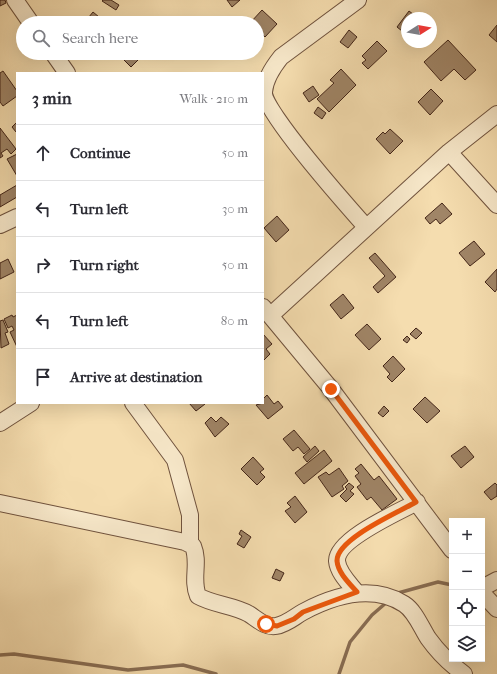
<!DOCTYPE html>
<html lang="en">
<head>
<meta charset="utf-8">
<style>
	body { margin:0; font-family:"IM FELL French Canon",serif; background:#f7f7f7; color:#2b2b33 }
	.controls { position:absolute; right:12px; bottom:12px; display:grid; overflow:hidden; border-radius:0px; box-shadow:0 4px 16px #0002 }
	.controls button { width:36px; height:36px; display:grid; place-items:center; padding:0; border:0; border-bottom:1px solid #e1e1e2; background:#fff; color:#2b2b33; font:20px sans-serif }
	.compass { position:absolute; left:401px; top:12px; width:36px; height:36px; border-radius:50%; background:#fff; box-shadow:0 4px 16px #0002; rotate:79deg }
	.stop { position:absolute; width:12px; height:12px; margin:-9px; border:3px solid #ea580c; border-radius:50%; background:#fff }
	.stop.end { background:#ea580c; border-color:#fff; box-shadow:0 1px 4px #0008 }
	.list { margin:0; padding:0; list-style:none }
	h2 { display:flex; justify-content:space-between; align-items:center; height:52px; margin:0; padding:0 16px; font-size:17px }
	h2 small { font-size:13px; font-weight:400; color:#7c7c81 }
	.list li { display:grid; grid-template-columns:26px 1fr auto; gap:12px; align-items:center; box-sizing:border-box; height:56px; padding:0 16px; border-top:1px solid #e1e1e2 }
	.list b { display:block; font-size:15px; white-space:nowrap }
	.list em { font-size:13px; font-style:normal; color:#7c7c81 }
	.icon { flex:none; width:22px; height:22px; fill:none; stroke:currentColor; stroke-width:2; stroke-linecap:round; stroke-linejoin:round }
	.map { position:relative; flex:none; width:497px; height:674px; overflow:hidden }
	.search { position:absolute; background:#fff; box-shadow:0 4px 16px #0002; left:16px; top:16px; width:248px; height:44px; display:flex; align-items:center; gap:10px; box-sizing:border-box; padding:0 14px; border-radius:22px; color:#7c7c81; font-size:15px }
	.panel { position:absolute; background:#fff; box-shadow:0 4px 16px #0002; left:16px; top:72px; width:248px; height:332px; border-radius:0px }
	.map>svg:first-child { display:block }
</style>
</head>
<body>
<div class="map">
<svg width="497" height="674" viewBox="0 0 497 674">
	<rect width="100%" height="100%" fill="#f5ddaf"/>
	<filter id="stains"><feTurbulence type="fractalNoise" baseFrequency=".005" numOctaves="4"/><feColorMatrix values="0 0 0 0 .2 0 0 0 0 .09 0 0 0 0 .02 0 0 0 .5 -.17"/></filter>
	<radialGradient id="worn" r=".72"><stop offset=".6" stop-color="#630" stop-opacity="0"/><stop offset="1" stop-color="#630" stop-opacity=".3"/></radialGradient>
	<g fill="none" stroke-linecap="round" stroke-linejoin="round">
		<path stroke="#896e54" stroke-width="3.5" d="M395,595L398,593L438,582L452,585
			M0,655L14,654L128,670L183,665L216,674
			M339,674L350,642L372,615L387,602"/>
	</g>
	<path fill="#a08567" stroke="#432518" d="M0,0H5L6,3L0,6Z
		M103,0H111L119,5L116,10L102,1Z
		M227,0H240L232,7Z
		M262,10L277,24L265,37L257,29V23H250Z
		M409,11L418,18H407V35L397,27Z
		M93,12L99,17L96,20L99,22L102,19L105,22L93,23L91,20L88,23H84Z
		M497,25V42L489,35Z
		M349,30L357,37L348,48L340,42Z
		M448,40L476,70L465,80L454,69L441,81L424,62Z
		M377,41L387,51L368,69L362,63L366,60L362,56Z
		M129,53H139L142,56L131,67L123,59Z
		M341,69L356,85L329,112L317,99L334,83L330,80Z
		M3,71L17,91V96L3,106L0,102V73Z
		M313,86L319,95L309,102L303,93Z
		M431,89L443,101L430,115L418,102Z
		M318,107L326,113L322,119L314,113Z
		M17,122V131L16,132L12,127Z
		M0,128L16,149L11,154L7,149L1,153L3,156L0,158Z
		M390,129L403,141L390,154L376,139L383,132L385,134Z
		M17,154V176L7,159Z
		M17,185V197L0,207V195Z
		M442,203L452,214L440,224L436,219L430,224L425,218Z
		M277,216L289,230L276,242L264,228Z
		M474,241L485,254L470,266L459,253Z
		M375,253L396,277L378,293L373,287L385,276L369,258Z
		M8,259L14,272L0,279V263Z
		M497,269V289L495,292L485,282Z
		M343,294L354,308L341,319L330,305Z
		M12,315L13,317L17,315V347L10,332L14,330L12,326L8,328L4,319Z
		M3,320L8,332L5,333L9,344L1,348L0,321Z
		M367,324L381,339L369,350L355,335Z
		M416,328L422,333L416,339L410,334Z
		M263,334L272,344L266,349L270,354L263,361Z
		M407,336L410,339L407,343L403,340Z
		M393,356L405,369L392,382L387,377L390,374L383,366Z
		M267,395L274,404L278,401L283,407L268,419L256,405L263,403V399Z
		M425,397L440,411L427,423L413,409Z
		M189,403H205V404L196,411Z
		M384,406L389,411L383,417L378,413Z
		M211,417L216,422L221,417L229,424L215,437L205,423Z
		M294,430L310,449L304,454L298,447L293,451L283,439Z
		M315,446L319,451L307,462L303,457Z
		M465,446L474,457L461,468L451,456Z
		M324,450L332,461L304,484L295,473Z
		M253,457L264,469L260,472L265,477L257,485L241,469Z
		M361,464L374,480L379,476L397,499L382,510L371,497L367,500L357,487L361,484L355,476L359,473L355,469Z
		M339,468L348,481L342,486L344,489L332,497L318,477L326,472L329,475Z
		M349,483L354,487L350,491L354,494L346,502L340,496L347,489L345,487Z
		M495,483L497,485V496L491,500L484,492Z
		M295,496L307,512L295,523L285,511L291,507L287,503Z
		M241,530L251,537L244,548L237,544L242,536L239,534Z
		M276,569L284,573L280,581L272,578Z"/>
	<g fill="none" stroke-linecap="round" stroke-linejoin="round">
		<defs>
			<path id="minor" d="M15,0L31,23
				M358,0L281,57C273,67 265,79 264,92C262,110 350,209 366,227
				M53,53L67,73
				M449,152L497,205
				M0,225L17,217
				M263,307L331,389L452,550
				M271,315L449,152L497,114
				M133,403L175,460L190,515V544
				M0,423L31,403
				M0,503L185,542L193,546C200,563 191,579 198,596C214,605 233,605 249,614C257,619 266,628 276,626C287,624 294,617 303,612C333,596 372,584 404,604C415,611 421,627 428,638C438,652 450,664 464,674
				M482,588L497,580
				M357,593C350,584 338,573 337,561C336,539 399,512 417,502
				M482,593L497,609"/>
		</defs>
		<use href="#minor" stroke="#70533e" stroke-width="18"/>
		<use href="#minor" stroke="#f8e9cb" stroke-width="16"/>
	</g>
	<g fill="none" stroke-linecap="round" stroke-linejoin="round">
		<path stroke="#ea580c" stroke-width="5" d="M266,624L277,626L294,619L303,612L357,592C350,584 338,573 337,561C336,539 399,512 416,502L331,389"/>
	</g>
	<rect width="100%" height="100%" filter="url(#stains)"/>
	<rect width="100%" height="100%" fill="url(#worn)"/>
</svg>
<div class="controls">
<button>+</button>
<button>−</button>
<button><svg class="icon" aria-label="locate" viewBox="0 0 24 24"><circle cx="12" cy="12" r="6"/><path d="M12 2v4M12 18v4M2 12h4M18 12h4"/></svg></button>
<button><svg class="icon" aria-label="layers" viewBox="0 0 24 24"><path d="M12 4l9 5-9 5-9-5zM3 14l9 5 9-5"/></svg></button>
</div>
<svg class="compass" viewBox="-18 -18 36 36"><path d="M0-13l5 13h-10z" fill="#e53935"/><path d="M0 13l5-13h-10z" fill="#7c7c81"/></svg>
<div class="stop" style="left:266px;top:624px"></div>
<div class="stop end" style="left:331px;top:389px"></div>
<div class="search"><svg class="icon" aria-label="search" viewBox="0 0 24 24"><circle cx="10" cy="10" r="6"/><path d="M15 15l6 6"/></svg>Search here</div>
<section class="panel">
<h2>3 min<small>Walk · 210 m</small></h2>
<ul class="list">
<li><svg class="icon" aria-label="ahead" viewBox="0 0 24 24"><path d="M12 20V5M6 11l6-6 6 6"/></svg><div><b>Continue</b></div><em>50 m</em></li>
<li><svg class="icon" aria-label="left" viewBox="0 0 24 24"><path d="M17 20v-9H6M10 6l-5 5 5 5"/></svg><div><b>Turn left</b></div><em>30 m</em></li>
<li><svg class="icon" aria-label="right" viewBox="0 0 24 24"><path d="M7 20v-9h11M14 6l5 5-5 5"/></svg><div><b>Turn right</b></div><em>50 m</em></li>
<li><svg class="icon" aria-label="left" viewBox="0 0 24 24"><path d="M17 20v-9H6M10 6l-5 5 5 5"/></svg><div><b>Turn left</b></div><em>80 m</em></li>
<li><svg class="icon" aria-label="arrive" viewBox="0 0 24 24"><path d="M6 21V4h12l-3 4 3 4H6"/></svg><div><b>Arrive at destination</b></div></li>
</ul>
</section>
</div>
</body>
</html>
